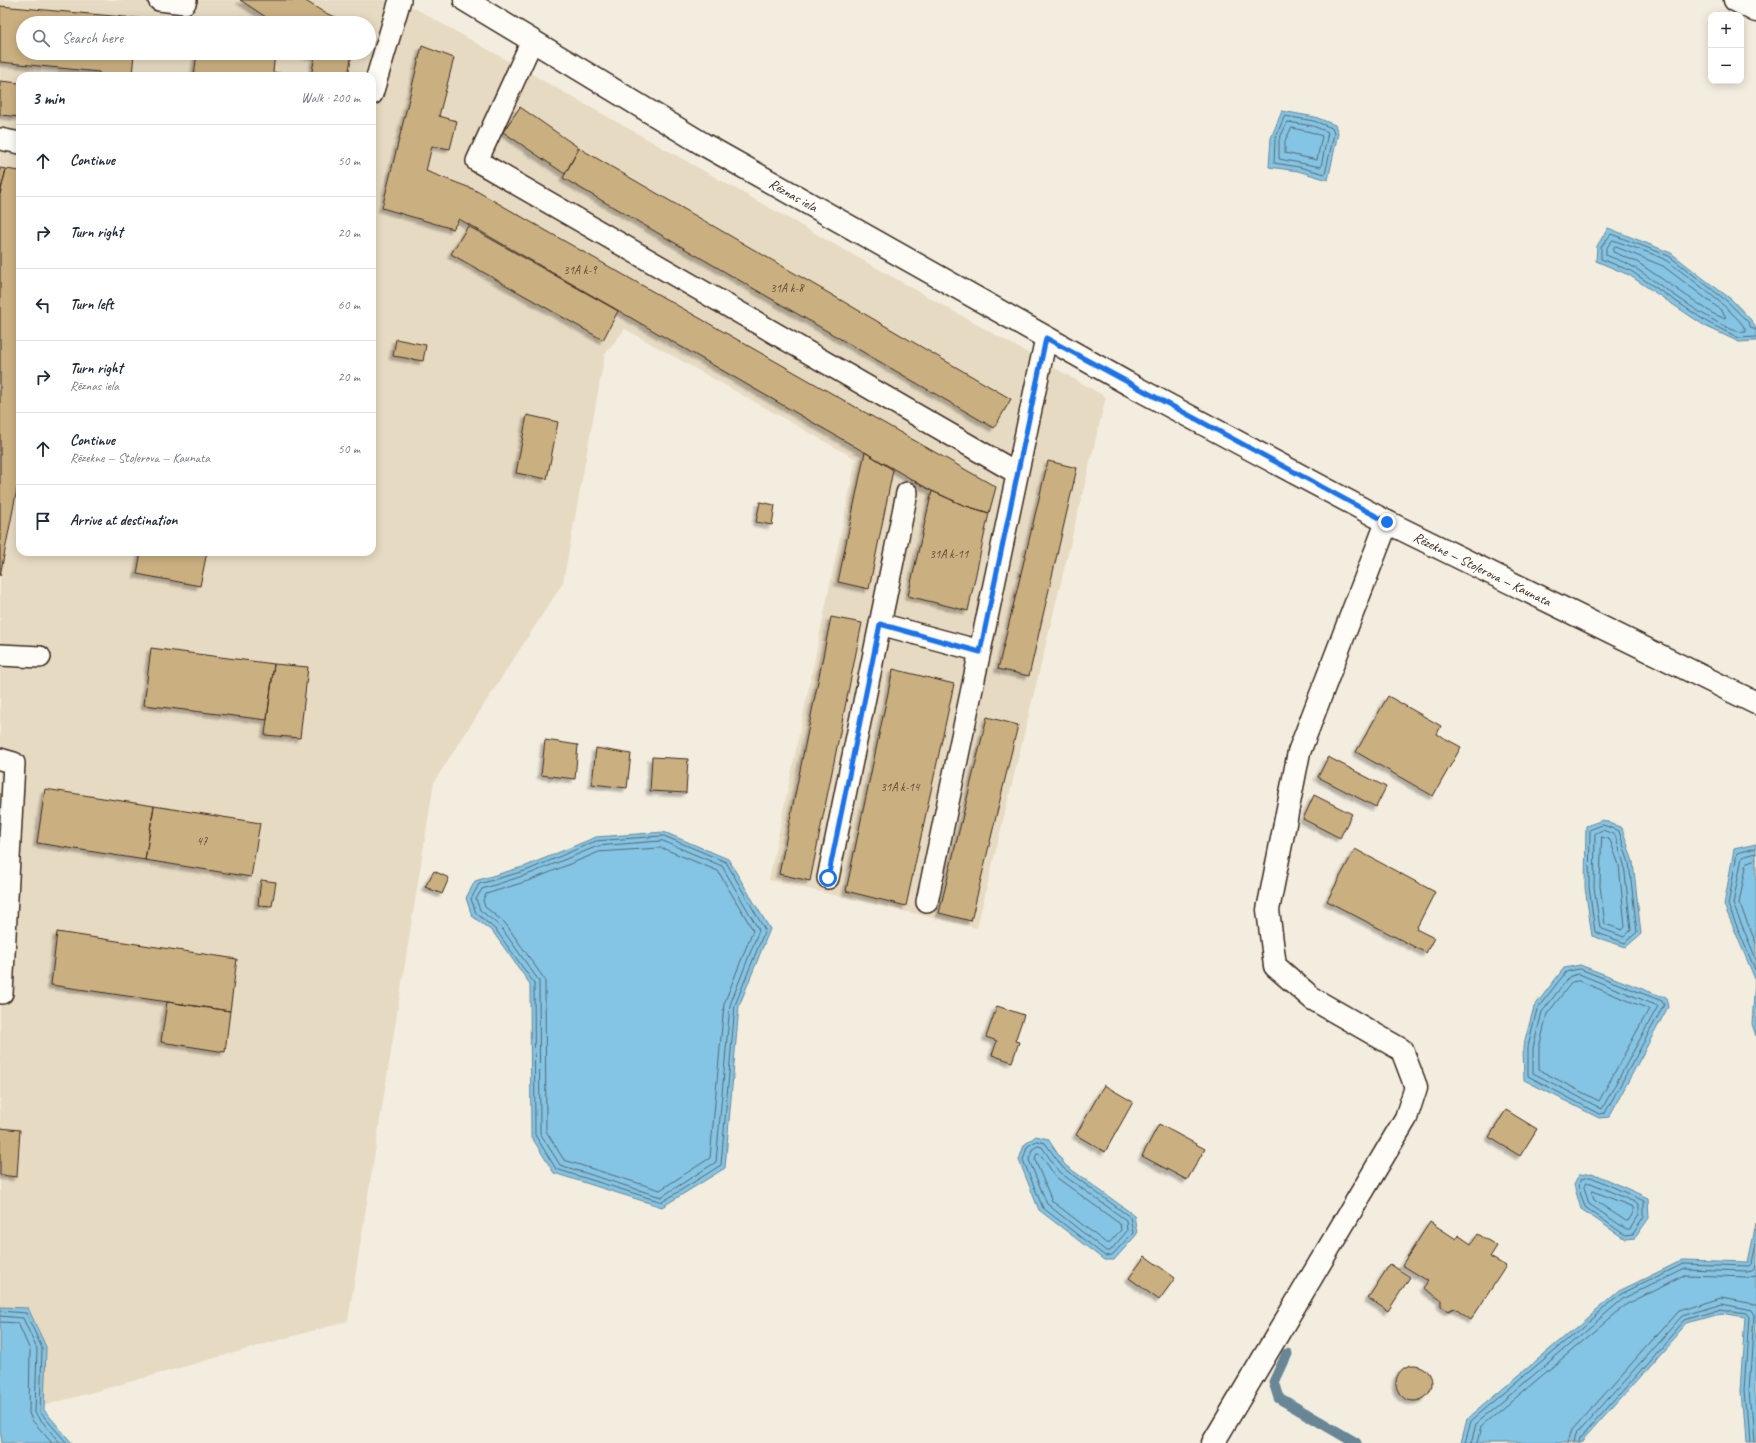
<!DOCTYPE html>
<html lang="en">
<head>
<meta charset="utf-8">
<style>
	body { margin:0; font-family:Caveat,sans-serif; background:#f6f6f7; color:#1f2937 }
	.controls { position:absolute; right:12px; top:12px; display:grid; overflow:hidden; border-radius:8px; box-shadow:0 2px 10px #0003 }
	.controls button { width:36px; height:36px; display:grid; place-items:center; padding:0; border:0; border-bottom:1px solid #e0e1e3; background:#fff; color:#1f2937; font:20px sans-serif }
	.stop { position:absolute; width:12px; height:12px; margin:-9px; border:3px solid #1a73e8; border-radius:50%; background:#fff }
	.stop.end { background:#1a73e8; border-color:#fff; box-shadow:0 1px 4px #0008 }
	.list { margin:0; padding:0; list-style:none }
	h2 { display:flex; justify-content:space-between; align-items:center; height:52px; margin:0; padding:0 16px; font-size:17px }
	h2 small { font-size:13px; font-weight:400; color:#747a83 }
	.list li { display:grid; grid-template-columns:26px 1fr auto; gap:12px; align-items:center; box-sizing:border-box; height:72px; padding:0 16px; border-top:1px solid #e0e1e3 }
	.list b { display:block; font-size:15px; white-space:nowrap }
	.list p { margin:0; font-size:13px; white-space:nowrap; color:#747a83 }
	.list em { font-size:13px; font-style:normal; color:#747a83 }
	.icon { flex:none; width:22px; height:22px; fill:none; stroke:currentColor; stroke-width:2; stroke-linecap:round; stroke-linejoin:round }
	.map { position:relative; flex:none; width:1756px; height:1443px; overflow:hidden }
	.search { position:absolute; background:#fff; box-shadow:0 2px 10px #0003; left:16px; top:16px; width:360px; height:44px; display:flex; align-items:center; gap:10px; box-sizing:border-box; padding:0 14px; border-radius:22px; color:#747a83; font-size:15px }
	.panel { position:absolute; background:#fff; box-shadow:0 2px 10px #0003; left:16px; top:72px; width:360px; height:484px; border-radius:12px }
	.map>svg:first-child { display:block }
</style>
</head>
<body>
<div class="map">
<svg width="1756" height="1443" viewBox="0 0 1756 1443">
	<defs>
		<filter id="shadow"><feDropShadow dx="-3.5" dy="3.5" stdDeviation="1" flood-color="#0004"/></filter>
	</defs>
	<rect width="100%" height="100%" fill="#f3eddf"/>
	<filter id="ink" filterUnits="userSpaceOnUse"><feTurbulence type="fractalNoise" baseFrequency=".025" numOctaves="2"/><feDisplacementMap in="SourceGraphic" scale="8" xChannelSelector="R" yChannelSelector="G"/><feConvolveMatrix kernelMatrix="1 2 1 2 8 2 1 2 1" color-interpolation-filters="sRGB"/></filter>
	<g filter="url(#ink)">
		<path fill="#e7dac2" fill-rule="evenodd" d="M0,0H400L1106,397L977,928L769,880L856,459L625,329L605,354L563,583L434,782L348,1321L0,1418ZM23,23H369V53H23ZM20,76H372V552H20Z"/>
		<path fill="#84c4e4" stroke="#678695" d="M1282,111L1315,117L1335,125L1338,133L1328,180L1298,171L1269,167L1271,138Z
			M1608,228L1671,253L1704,279L1731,299L1752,321L1756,329V341L1739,342L1705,326L1629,275L1596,261L1597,246Z
			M1603,820L1622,828L1633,862L1641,934L1626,947L1592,936L1585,887L1586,826Z
			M664,832L728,859L770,929L739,1006L725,1168L662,1207L554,1173L531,1136L530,984L493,932L472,916L466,898L475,881L526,866L596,837Z
			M1756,844V1036L1752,1024L1755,979L1724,905L1734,849Z
			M1580,965L1666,998L1668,1007L1609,1117L1599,1118L1524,1080L1523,1047L1534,1007L1564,968Z
			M1036,1136L1048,1139L1065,1165L1134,1215L1137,1234L1114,1260H1104L1039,1210L1019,1160L1024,1145Z
			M1592,1173L1648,1198L1649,1218L1635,1238L1625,1239L1581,1209L1574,1185L1579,1175Z
			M1756,1224V1443H1744L1740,1390L1745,1317L1722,1313L1687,1323L1581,1443H1461L1467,1419L1619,1291L1683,1260L1748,1262Z
			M0,1307L28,1308L46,1347L44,1410L72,1443H2L0,1430Z"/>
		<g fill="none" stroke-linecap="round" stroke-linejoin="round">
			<path stroke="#58686d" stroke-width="1" d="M1285,116L1314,121L1332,128L1334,134L1325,174L1299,167L1274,163L1275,139Z
				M1288,122L1313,126L1328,132L1321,167L1279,159V140Z
				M1292,128L1311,132L1322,136L1317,160L1285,153V141Z
				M1613,240C1628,246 1654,253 1667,261C1681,271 1745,318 1746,332C1728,337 1653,279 1635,268C1626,262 1615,259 1606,255V249Z
				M1616,247L1663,266L1721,310L1726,317L1723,318L1712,313L1637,262L1613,252V249Z
				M1756,330L1751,328L1749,323L1728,302L1669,256L1611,234L1601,247V259L1631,271L1707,322L1739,338L1756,337
				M1603,825L1619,831L1629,863L1637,932L1625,943L1595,932L1589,887L1590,830Z
				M1603,830L1615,835L1624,864L1631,930L1624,937L1600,928L1594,887L1595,834Z
				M664,836L726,862L765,930L735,1005L721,1165L662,1202L556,1169L535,1135L534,983L496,930L476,913L471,899L479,884L528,870L596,841Z
				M1602,837L1610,840L1619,865L1625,927L1622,930L1605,924L1600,886Z
				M663,841L722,866L759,930L730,1005L716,1162L661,1197L560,1165L540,1133L539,981L500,926L480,910L476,899L482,889L529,874L598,846Z
				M662,848L718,871L753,930L724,1004L710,1158L660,1190L564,1160L546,1131L545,980L505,923L485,907L483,900L486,894L531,880L599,852Z
				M1756,848L1737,853L1728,905L1756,972
				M1756,853L1742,857L1733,904L1756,959
				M1756,859L1747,862L1739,903L1756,943
				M1580,969L1662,1001L1664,1005L1605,1113L1599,1114L1528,1076V1047L1537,1009L1566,972Z
				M1579,974L1658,1006L1602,1109L1533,1073V1048L1542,1012L1569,977Z
				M1579,981L1649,1009L1599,1101L1539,1070V1048L1547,1014L1572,982Z
				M1037,1141L1045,1143L1063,1168L1130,1217L1133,1233L1112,1255L1105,1256L1043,1208L1023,1160L1027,1147Z
				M1038,1146L1042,1147L1059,1172L1126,1220L1127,1231L1110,1251H1106L1047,1204L1029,1160L1032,1150Z
				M1037,1154H1040L1056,1177L1120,1224L1121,1230L1109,1243H1106L1052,1201L1035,1160Z
				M1591,1177L1644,1201V1217L1633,1234L1625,1235L1585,1207L1578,1186L1582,1179Z
				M1586,1183H1591L1639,1204V1215L1630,1229H1626L1589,1204L1584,1187Z
				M1593,1191L1633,1207V1213L1628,1221H1626L1594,1200L1592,1193Z
				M0,1311L26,1313L42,1348L40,1412L67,1443
				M0,1316L23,1318L37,1349L35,1413L60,1443
				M0,1322L18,1323L30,1350L29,1413L32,1420L52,1443
				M1465,1443L1471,1421L1621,1294L1683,1264L1749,1266L1752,1263L1756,1244
				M1471,1443L1476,1424L1624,1298L1684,1269L1747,1271L1752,1270L1756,1266
				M1477,1443L1481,1427L1627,1304L1686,1275L1747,1277L1756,1275
				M1568,1443L1572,1431L1678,1311L1721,1298L1748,1303L1756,1307
				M1574,1443L1576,1435L1682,1316L1722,1304L1747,1309L1751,1311L1754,1316L1749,1389L1753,1443
				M1579,1443L1580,1439L1685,1320L1721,1309L1746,1313L1749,1317L1744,1389L1748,1443"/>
			<path stroke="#678695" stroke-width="11" d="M1287,1354L1274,1382L1279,1398L1356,1443"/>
		</g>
		<path fill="#caaf80" stroke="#3b2a1e" filter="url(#shadow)" d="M240,0H304L325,13L352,23H275Z
			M0,6L158,20L157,23H23V53H134L132,76H99V72L0,62Z
			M422,46L454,58L439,116L457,121L450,149L432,146L426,171L473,189L996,487L989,513L963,505L932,491L459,219L453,229L382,208Z
			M197,53L275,54L273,72L295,76H194Z
			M305,53H352L348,76H311L315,56L304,55Z
			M0,81L20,83V117L0,115Z
			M520,107L579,148L565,174L503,132Z
			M579,148L1011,399L994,428L563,178Z
			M0,168L6,169L0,194Z
			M6,169L20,171V490L17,489L0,576V194Z
			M468,226L618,311L603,340L451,254Z
			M396,339L426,345L423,361L393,356Z
			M527,415L558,422L547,479L516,473Z
			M865,452L893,470L869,589L838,582Z
			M1048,461L1077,468L1029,676L998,669Z
			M932,491L963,505L989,513L968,611L908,596Z
			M760,502L775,505L772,525L756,522Z
			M141,552H207L200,586L137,574Z
			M831,617L862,623L810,881L779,874Z
			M151,648L274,664L267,720L144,705Z
			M274,664L308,667L300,738L265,735Z
			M893,669L954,684L906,906L846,891Z
			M1388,696L1441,726L1437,734L1461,747L1433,796L1356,752Z
			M987,717L1018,725L971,921L939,913Z
			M545,740L578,745L575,779L541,775Z
			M596,748L631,754L627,788L592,784Z
			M652,757L688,759L686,793L650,791Z
			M1328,757L1386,787L1376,807L1318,777Z
			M45,789L154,806L145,860L37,843Z
			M1314,795L1352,814L1340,838L1303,819Z
			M154,806L260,823L251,877L145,860Z
			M1355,849L1435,892L1416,929L1434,938L1426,953L1327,901Z
			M434,871L449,878L442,894L425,887Z
			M261,880L276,882L272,906L258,905Z
			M57,932L237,959L230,1011L51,985Z
			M167,1002L230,1011L225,1052L161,1042Z
			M997,1006L1024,1015L1015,1041L1019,1042L1012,1062L992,1055L997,1041L986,1037Z
			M1104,1085L1133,1102L1105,1152L1076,1135Z
			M1506,1110L1537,1129L1520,1156L1489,1137Z
			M1159,1124L1205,1149L1187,1180L1142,1156Z
			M0,1128L20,1130L17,1177L0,1175Z
			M1430,1222L1456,1239L1458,1235L1471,1244L1478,1234L1497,1246L1490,1257L1506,1266L1471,1320L1454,1308L1448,1311L1441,1306V1300L1423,1288L1428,1281L1402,1265Z
			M1145,1256L1175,1278L1159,1300L1129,1278Z
			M1390,1264L1410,1277L1388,1311L1368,1298Z
			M1396 1383a18 18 0 1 1 36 0a18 18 0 1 1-36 0Z"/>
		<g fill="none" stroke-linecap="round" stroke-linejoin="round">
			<defs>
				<path id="lane" d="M159,0L185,3L186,0
					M532,41L477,161L1017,473
					M372,94L400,0
					M0,139L20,143
					M880,624L907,493
					M0,655L40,657
					M0,759L14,763L2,993
					M828,878L880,624L980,651
					M927,902L1046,338"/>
				<path id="street" d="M1735,0L1756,11
					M1213,1443L1406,1118L1416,1087L1402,1050L1313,999L1275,966L1268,910L1299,752L1387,522"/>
				<g id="secondary">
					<path id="s1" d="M465,0L703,144L1127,383L1387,522L1756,703"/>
				</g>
			</defs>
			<use href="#lane" stroke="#3b2a1e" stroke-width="24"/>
			<use href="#street" stroke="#3b2a1e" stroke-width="25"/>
			<use href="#secondary" stroke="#3b2a1e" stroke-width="25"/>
			<use href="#lane" stroke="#fdfcf7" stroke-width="21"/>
			<use href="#street" stroke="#fdfcf7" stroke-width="22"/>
			<use href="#secondary" stroke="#fdfcf7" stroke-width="22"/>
		</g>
	</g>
	<g fill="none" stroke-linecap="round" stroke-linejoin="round" filter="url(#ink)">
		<path stroke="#1a73e8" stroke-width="5" d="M828,878L880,624L980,652L1046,338L1387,522"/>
	</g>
	<g text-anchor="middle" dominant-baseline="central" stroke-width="3" stroke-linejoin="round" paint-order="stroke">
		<g font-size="12" fill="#5f4b36">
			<text x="580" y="270">31A k-9</text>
			<text x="787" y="288">31A k-8</text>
			<text x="949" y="554">31A k-11</text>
			<text x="900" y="787">31A k-14</text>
			<text x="202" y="841">47</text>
		</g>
		<g font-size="14" fill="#3b2a1e" stroke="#fdfcf7">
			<text stroke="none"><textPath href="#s1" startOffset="382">Rēznas iela</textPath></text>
			<text stroke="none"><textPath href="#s1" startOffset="1166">Rēzekne — Stoļerova — Kaunata</textPath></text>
		</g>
	</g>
</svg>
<div class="controls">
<button>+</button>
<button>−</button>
</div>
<div class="stop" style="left:828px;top:878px"></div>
<div class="stop end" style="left:1387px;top:522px"></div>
<div class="search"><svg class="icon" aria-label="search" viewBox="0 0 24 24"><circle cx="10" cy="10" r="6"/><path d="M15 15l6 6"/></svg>Search here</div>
<section class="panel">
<h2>3 min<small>Walk · 200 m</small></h2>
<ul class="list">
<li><svg class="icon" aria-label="ahead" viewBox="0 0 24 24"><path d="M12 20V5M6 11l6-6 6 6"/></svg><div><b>Continue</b></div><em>50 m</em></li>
<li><svg class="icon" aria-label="right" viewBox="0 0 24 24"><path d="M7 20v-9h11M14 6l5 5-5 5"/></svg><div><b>Turn right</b></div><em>20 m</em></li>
<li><svg class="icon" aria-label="left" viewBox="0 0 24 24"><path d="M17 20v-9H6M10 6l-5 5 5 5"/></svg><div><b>Turn left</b></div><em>60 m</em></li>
<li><svg class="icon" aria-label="right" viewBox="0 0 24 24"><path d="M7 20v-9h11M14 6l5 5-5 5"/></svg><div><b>Turn right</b><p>Rēznas iela</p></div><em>20 m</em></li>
<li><svg class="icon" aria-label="ahead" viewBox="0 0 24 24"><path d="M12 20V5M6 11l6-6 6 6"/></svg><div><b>Continue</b><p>Rēzekne — Stoļerova — Kaunata</p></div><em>50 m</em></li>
<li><svg class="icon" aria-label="arrive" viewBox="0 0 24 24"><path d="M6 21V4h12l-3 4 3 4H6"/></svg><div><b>Arrive at destination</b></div></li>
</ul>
</section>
</div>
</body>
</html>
